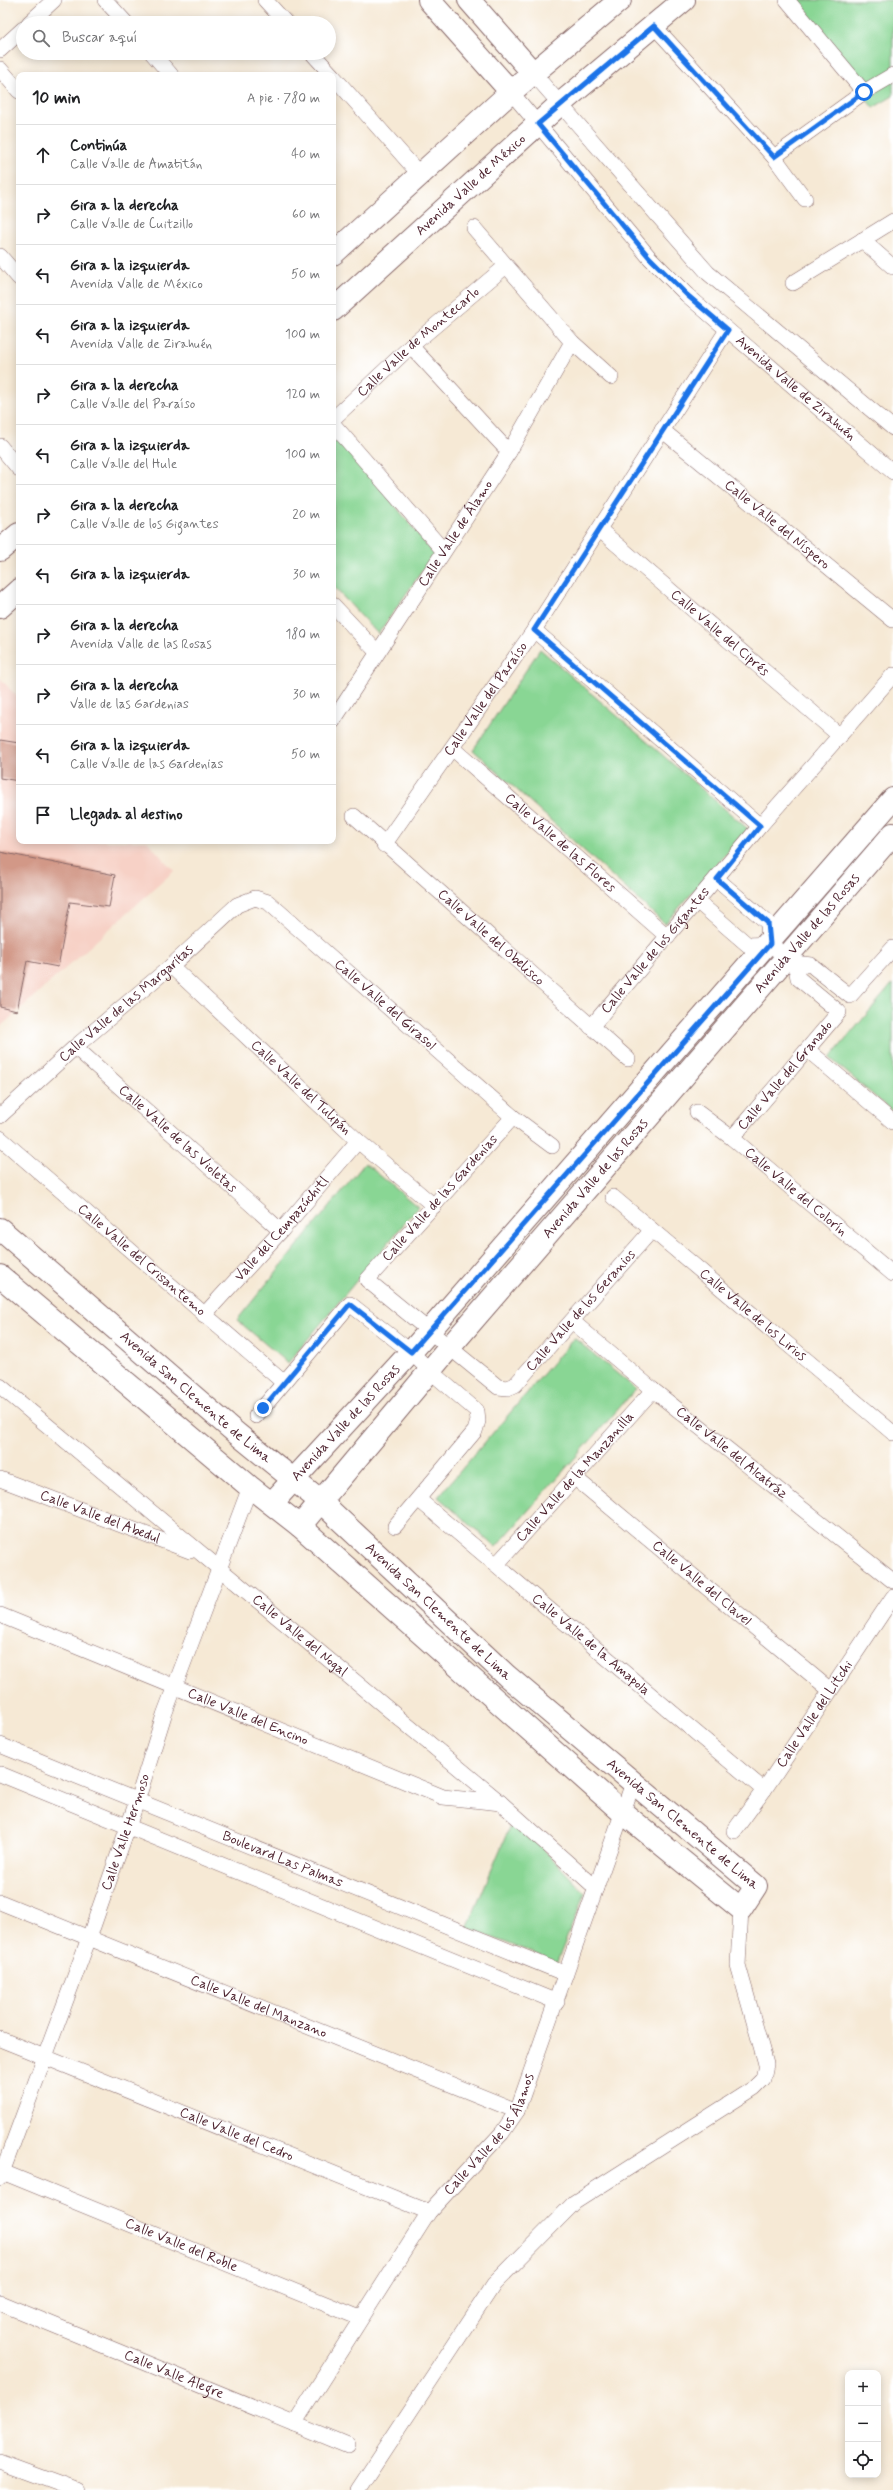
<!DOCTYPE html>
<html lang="es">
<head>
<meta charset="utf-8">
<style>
	body { margin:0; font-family:Mynerve,sans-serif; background:#f6f6f6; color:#202124 }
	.controls { position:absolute; right:12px; bottom:12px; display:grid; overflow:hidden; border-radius:8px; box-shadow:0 2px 10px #0003 }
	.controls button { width:36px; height:36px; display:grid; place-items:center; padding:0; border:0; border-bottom:1px solid #e0e0e0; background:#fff; color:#202124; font:20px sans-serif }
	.stop { position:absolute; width:12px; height:12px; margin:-9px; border:3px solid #1a73e8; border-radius:50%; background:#fff }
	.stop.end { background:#1a73e8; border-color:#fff; box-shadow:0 1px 4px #0008 }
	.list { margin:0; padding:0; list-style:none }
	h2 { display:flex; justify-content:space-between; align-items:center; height:52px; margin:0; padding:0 16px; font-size:17px }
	h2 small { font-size:13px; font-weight:400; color:#757577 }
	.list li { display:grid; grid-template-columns:26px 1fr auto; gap:12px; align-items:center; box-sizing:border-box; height:60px; padding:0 16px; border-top:1px solid #e0e0e0 }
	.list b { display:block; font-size:15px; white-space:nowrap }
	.list p { margin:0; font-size:13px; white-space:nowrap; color:#757577 }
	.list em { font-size:13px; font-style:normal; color:#757577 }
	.icon { flex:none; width:22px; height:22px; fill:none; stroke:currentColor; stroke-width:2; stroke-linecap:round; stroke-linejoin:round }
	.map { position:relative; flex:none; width:893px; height:2490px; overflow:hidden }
	.search { position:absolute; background:#fff; box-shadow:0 2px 10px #0003; left:16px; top:16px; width:320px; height:44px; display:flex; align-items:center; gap:10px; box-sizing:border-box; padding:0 14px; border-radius:22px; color:#757577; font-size:15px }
	.panel { position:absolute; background:#fff; box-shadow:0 2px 10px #0003; left:16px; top:72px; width:320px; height:772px; border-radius:8px }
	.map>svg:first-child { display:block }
</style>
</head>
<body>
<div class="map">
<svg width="893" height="2490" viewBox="0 0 893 2490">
	<rect width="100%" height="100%" fill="#fff"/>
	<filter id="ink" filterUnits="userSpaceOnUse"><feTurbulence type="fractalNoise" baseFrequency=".025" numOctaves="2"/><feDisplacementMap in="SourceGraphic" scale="8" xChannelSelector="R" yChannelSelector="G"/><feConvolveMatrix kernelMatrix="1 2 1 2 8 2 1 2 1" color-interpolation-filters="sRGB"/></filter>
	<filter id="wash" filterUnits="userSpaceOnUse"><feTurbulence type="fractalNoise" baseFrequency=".012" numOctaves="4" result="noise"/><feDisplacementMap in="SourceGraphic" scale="16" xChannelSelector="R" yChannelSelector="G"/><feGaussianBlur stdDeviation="0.9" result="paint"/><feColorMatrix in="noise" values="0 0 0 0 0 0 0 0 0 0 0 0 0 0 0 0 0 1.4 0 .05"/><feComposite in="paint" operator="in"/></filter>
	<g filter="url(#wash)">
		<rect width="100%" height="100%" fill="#f6e9d5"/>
		<path fill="#f7d1c6" d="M0,678L19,699V841H147L174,871L0,1027Z"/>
		<path fill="#89d694" stroke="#6a7a60" d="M792,0H893V96L873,108Z
			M333,428L434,554L378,634L333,586Z
			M540,649L748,829L665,924L473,750Z
			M893,983V1112L830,1058Z
			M365,1163L418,1207L288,1363L237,1320Z
			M574,1338L636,1389L496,1547L438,1497Z
			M510,1826L528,1833L585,1893L557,1962L467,1928Z"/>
		<g id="blocks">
			<path fill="#d29887" d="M0,740L19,743V781L0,778Z
				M0,852L115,875L109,907L70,902L58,967L27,961L17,1011L0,1007Z"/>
		</g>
	</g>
	<g filter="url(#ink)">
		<use href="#blocks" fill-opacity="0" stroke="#866666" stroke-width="1"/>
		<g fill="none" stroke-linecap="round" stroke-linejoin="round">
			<defs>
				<g id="street">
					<path d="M105,0L126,23"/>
					<path d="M265,0L286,23"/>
					<path d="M787,0L864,92"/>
					<path d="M29,23L54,0"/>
					<path d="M654,26L774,157L805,199"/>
					<path d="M0,50L23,29"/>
					<path d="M152,53L171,75"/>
					<path d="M312,53L332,75"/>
					<path d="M0,69L19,91"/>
					<path d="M533,73L708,273L893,428"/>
					<path d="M333,76L421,176"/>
					<path id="s1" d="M511,92L649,257L687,295L893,472"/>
					<path d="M774,157L864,92L893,75"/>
					<path d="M474,228L572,342L611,377"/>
					<path d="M862,240L893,267"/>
					<path d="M0,256L19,278"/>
					<path d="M793,283L893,221"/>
					<path d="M411,346L509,452"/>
					<path id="s2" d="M333,419L411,346L506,266"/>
					<path d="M333,424L443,550"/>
					<path id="s3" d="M662,430L893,620"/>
					<path d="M0,446L19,469"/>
					<path id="s4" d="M600,530L840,736"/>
					<path d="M333,605L377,652"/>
					<path d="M534,630L760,826"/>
					<path id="s5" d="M333,721L509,452L572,342"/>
					<path id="s6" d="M452,748L668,937"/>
					<path id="s7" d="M354,816L628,1059"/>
					<path id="s8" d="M384,845L534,630L727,330"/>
					<path d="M717,879L768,923L769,944"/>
					<path d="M698,902L748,945L769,944"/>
					<path d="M769,944L795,963L811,965L850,996L893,948"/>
					<path id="s9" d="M171,966L358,1141L434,1206"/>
					<path id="s10" d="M591,1027L760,826L893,675"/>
					<path id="s11" d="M75,1047L281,1231"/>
					<path d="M809,1051L893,1122"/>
					<path id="s12" d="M697,1112L732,1138L893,1274"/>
					<path id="s13" d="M0,1116L75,1047L171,966L237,905L255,898L268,902L513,1117L552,1146"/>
					<path id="s14" d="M513,1117L367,1280L498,1387L508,1388L515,1385L652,1230"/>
					<path id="s15" d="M0,1138L283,1382"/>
					<path id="s16" d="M732,1138L839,1012L798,978L795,963"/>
					<path id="s17" d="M613,1197L893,1433"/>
					<path id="s18" d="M204,1315L281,1231L358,1141"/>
					<path id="s19" d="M572,1321L653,1390L893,1581"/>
					<path id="s20" d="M0,1386L501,1803L596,1888"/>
					<path d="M256,1416L350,1304L411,1352L430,1371L477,1411L478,1421L475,1431L395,1526"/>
					<path id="s21" d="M574,1477L830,1690"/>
					<path id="s22" d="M0,1479L190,1551"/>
					<path id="s23" d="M418,1499L764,1790"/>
					<path id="s24" d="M497,1564L653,1390"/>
					<path id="s25" d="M0,1615L443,1797L501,1803"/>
					<path id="s26" d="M0,1745L566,1974"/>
					<path d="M0,1774L557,2002"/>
					<path id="s27" d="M734,1831L764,1790L893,1597"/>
					<path id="s28" d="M0,1902L517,2111"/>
					<path id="s29" d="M0,2039L429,2212"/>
					<path id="s30" d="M0,2171L360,2318"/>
					<path id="s31" d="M0,2178L89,1938L137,1801L164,1715L250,1487"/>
					<path id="s32" d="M0,2303L348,2446"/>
					<path id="s33" d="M294,2424L429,2212L502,2133L517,2111L633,1783"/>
					<path d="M0,2462L76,2490"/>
					<path d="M358,2490L494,2284L575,2202L754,2088L763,2079L766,2064L738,1965L741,1909"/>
				</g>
				<g id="secondary">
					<path d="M429,0L511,92"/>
					<path d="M469,0L533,73"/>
					<path d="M333,254L511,92L620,0"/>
					<path id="s34" d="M333,310L560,104L684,0"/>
					<path d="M0,550L19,534"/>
					<path d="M0,607L19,590"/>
					<path id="s35" d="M0,1229L236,1433L321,1502L507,1676L756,1886L741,1909L622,1812L300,1526L250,1487L0,1276"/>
					<path id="s36" d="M272,1503L411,1352L893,799"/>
					<path id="s37" d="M300,1526L449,1348L893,834"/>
				</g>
			</defs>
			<use href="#street" stroke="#866666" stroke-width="16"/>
			<use href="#secondary" stroke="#866666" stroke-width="24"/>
			<use href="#street" stroke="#fff" stroke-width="15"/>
			<use href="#secondary" stroke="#fff" stroke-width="22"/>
		</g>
	</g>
	<g fill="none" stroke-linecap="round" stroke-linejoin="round" filter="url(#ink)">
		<path stroke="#1a73e8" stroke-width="5" d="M263,1408L350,1304L411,1352L770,944L768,923L717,879L760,826L534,630L728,330L687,295L649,257L538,124L654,26L774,157L864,92"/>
	</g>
	<g text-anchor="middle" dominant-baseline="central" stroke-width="4" stroke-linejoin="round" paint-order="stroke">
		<g font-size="14" fill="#4a1f2b" stroke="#fff">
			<text stroke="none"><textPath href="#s34" startOffset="186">Avenida Valle de México</textPath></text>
			<text stroke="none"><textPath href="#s2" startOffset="115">Calle Valle de Montecarlo</textPath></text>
			<text stroke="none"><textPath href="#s1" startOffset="412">Avenida Valle de Zirahuén</textPath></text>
			<text stroke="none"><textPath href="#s3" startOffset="149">Calle Valle del Níspero</textPath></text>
			<text stroke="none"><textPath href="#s5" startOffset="224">Calle Valle de Álamo</textPath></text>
			<text stroke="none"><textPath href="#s4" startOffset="158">Calle Valle del Ciprés</textPath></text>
			<text stroke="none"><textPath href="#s8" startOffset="178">Calle Valle del Paraíso</textPath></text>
			<text stroke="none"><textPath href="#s6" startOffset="144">Calle Valle de las Flores</textPath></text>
			<text stroke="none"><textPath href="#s37" startOffset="780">Avenida Valle de las Rosas</textPath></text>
			<text stroke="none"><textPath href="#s7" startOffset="183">Calle Valle del Obelisco</textPath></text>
			<text stroke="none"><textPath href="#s10" startOffset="100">Calle Valle de los Gigantes</textPath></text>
			<text stroke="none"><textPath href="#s13" startOffset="169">Calle Valle de las Margaritas</textPath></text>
			<text stroke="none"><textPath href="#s13" startOffset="506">Calle Valle del Girasol</textPath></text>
			<text stroke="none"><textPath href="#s16" startOffset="82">Calle Valle del Granado</textPath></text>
			<text stroke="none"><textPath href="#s9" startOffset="178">Calle Valle del Tulipán</textPath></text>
			<text stroke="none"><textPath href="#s11" startOffset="138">Calle Valle de las Violetas</textPath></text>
			<text stroke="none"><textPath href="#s37" startOffset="456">Avenida Valle de las Rosas</textPath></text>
			<text stroke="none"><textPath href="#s12" startOffset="127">Calle Valle del Colorín</textPath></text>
			<text transform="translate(440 1198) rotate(-48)">Calle Valle de las Gardenias</text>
			<text stroke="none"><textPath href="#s18" startOffset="116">Valle del Cempazúchitl</textPath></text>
			<text stroke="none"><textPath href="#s15" startOffset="187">Calle Valle del Crisantemo</textPath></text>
			<text stroke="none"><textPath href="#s14" startOffset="505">Calle Valle de los Geranios</textPath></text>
			<text stroke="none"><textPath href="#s17" startOffset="183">Calle Valle de los Lirios</textPath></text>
			<text stroke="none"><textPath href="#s35" startOffset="258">Avenida San Clemente de Lima</textPath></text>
			<text stroke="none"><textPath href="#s36" startOffset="109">Avenida Valle de las Rosas</textPath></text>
			<text stroke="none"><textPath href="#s19" startOffset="207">Calle Valle del Alcatráz</textPath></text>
			<text stroke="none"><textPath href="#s24" startOffset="117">Calle Valle de la Manzanilla</textPath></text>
			<text stroke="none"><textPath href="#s22" startOffset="107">Calle Valle del Abedul</textPath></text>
			<text stroke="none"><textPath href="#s21" startOffset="166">Calle Valle del Clavel</textPath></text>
			<text stroke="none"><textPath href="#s35" startOffset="582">Avenida San Clemente de Lima</textPath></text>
			<text stroke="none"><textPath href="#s20" startOffset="390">Calle Valle del Nogal</textPath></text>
			<text stroke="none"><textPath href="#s23" startOffset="226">Calle Valle de la Amapola</textPath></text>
			<text stroke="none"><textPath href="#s27" startOffset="142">Calle Valle del Litchi</textPath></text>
			<text stroke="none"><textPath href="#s25" startOffset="268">Calle Valle del Encino</textPath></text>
			<text stroke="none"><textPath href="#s35" startOffset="906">Avenida San Clemente de Lima</textPath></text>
			<text stroke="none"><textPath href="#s31" startOffset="368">Calle Valle Hermoso</textPath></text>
			<text stroke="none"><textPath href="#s26" startOffset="305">Boulevard Las Palmas</textPath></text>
			<text stroke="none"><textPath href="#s28" startOffset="279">Calle Valle del Manzano</textPath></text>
			<text stroke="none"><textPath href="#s33" startOffset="351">Calle Valle de los Álamos</textPath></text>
			<text stroke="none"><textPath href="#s29" startOffset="255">Calle Valle del Cedro</textPath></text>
			<text stroke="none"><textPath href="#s30" startOffset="196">Calle Valle del Roble</textPath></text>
			<text stroke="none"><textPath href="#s32" startOffset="188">Calle Valle Alegre</textPath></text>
		</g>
	</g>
</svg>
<div class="controls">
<button>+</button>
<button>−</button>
<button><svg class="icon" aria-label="locate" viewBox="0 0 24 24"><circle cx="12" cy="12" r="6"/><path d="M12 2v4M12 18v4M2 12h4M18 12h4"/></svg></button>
</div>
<div class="stop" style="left:864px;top:92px"></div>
<div class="stop end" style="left:263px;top:1408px"></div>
<div class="search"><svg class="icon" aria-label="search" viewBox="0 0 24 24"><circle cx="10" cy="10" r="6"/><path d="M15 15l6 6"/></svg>Buscar aquí</div>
<section class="panel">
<h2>10 min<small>A pie · 780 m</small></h2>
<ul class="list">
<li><svg class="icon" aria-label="ahead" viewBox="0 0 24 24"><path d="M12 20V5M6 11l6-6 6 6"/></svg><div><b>Continúa</b><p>Calle Valle de Amatitán</p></div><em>40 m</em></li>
<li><svg class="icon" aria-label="right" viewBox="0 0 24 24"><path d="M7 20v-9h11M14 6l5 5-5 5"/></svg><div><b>Gira a la derecha</b><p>Calle Valle de Cuitzillo</p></div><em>60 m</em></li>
<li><svg class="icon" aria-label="left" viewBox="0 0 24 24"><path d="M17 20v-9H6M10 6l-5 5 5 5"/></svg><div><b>Gira a la izquierda</b><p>Avenida Valle de México</p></div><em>50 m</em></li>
<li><svg class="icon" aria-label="left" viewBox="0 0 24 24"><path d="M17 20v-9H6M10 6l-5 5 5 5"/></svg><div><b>Gira a la izquierda</b><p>Avenida Valle de Zirahuén</p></div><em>100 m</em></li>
<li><svg class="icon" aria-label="right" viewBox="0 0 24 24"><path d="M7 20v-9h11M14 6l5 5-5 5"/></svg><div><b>Gira a la derecha</b><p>Calle Valle del Paraíso</p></div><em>120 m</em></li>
<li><svg class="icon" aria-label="left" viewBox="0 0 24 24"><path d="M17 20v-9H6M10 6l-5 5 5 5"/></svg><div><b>Gira a la izquierda</b><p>Calle Valle del Hule</p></div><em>100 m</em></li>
<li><svg class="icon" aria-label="right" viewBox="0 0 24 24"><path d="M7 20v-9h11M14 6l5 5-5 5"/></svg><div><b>Gira a la derecha</b><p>Calle Valle de los Gigantes</p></div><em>20 m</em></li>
<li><svg class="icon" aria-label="left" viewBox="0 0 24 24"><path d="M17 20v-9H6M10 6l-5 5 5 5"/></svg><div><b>Gira a la izquierda</b></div><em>30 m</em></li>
<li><svg class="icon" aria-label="right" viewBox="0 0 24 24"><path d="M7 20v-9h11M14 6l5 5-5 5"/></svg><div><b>Gira a la derecha</b><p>Avenida Valle de las Rosas</p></div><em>180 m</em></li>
<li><svg class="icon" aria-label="right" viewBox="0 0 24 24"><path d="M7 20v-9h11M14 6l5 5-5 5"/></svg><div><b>Gira a la derecha</b><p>Valle de las Gardenias</p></div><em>30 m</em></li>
<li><svg class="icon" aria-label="left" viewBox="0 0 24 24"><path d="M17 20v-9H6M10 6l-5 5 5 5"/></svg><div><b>Gira a la izquierda</b><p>Calle Valle de las Gardenias</p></div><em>50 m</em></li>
<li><svg class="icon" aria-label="arrive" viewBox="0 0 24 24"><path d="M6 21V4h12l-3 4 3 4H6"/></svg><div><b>Llegada al destino</b></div></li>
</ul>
</section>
</div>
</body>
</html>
